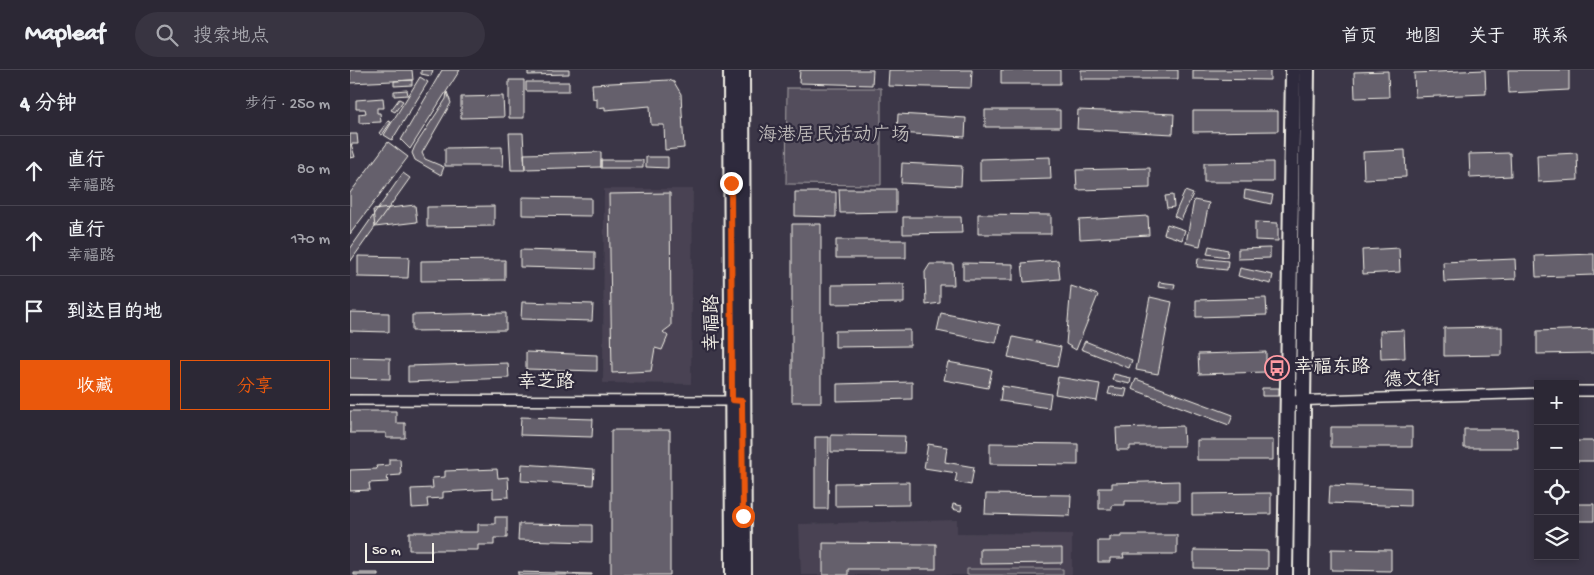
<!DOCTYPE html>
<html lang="zh">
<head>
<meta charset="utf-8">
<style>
	body { margin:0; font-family:"Gochi Hand","LXGW WenKai TC",sans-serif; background:#383441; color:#f1f3f6 }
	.controls { position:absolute; right:15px; bottom:15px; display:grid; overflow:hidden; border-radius:0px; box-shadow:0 2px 8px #0003 }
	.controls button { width:45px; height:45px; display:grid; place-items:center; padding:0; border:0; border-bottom:1px solid #484450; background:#2c2835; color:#f1f3f6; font:25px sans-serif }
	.scale { position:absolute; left:15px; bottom:12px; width:69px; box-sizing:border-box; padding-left:5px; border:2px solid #f4f1e8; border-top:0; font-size:14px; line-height:18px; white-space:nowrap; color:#f4f1e8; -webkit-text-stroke:4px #2f2a3d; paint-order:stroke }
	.stop { position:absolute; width:15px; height:15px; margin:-11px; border:4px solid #ea580c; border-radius:50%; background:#fff }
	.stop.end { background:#ea580c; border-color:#fff; box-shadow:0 1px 5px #0008 }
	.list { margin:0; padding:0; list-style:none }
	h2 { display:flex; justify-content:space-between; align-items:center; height:65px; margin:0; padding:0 20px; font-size:21px }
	h2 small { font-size:16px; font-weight:400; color:#a6a6ad }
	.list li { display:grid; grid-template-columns:32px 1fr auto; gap:15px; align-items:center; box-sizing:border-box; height:70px; padding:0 20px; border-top:1px solid #484450 }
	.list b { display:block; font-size:19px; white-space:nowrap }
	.list p { margin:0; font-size:16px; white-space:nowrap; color:#a6a6ad }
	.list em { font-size:16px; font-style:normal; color:#a6a6ad }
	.actions { display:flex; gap:10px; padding:15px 20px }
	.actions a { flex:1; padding:11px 0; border:1px solid #ea580c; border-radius:0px; text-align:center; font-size:18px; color:#ea580c }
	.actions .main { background:#ea580c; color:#fff }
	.icon { flex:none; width:28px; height:28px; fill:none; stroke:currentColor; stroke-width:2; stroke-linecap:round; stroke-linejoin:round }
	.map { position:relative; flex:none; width:1244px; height:505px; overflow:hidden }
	header { display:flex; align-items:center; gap:30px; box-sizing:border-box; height:70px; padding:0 25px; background:#2c2835; border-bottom:1px solid #484450 }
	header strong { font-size:24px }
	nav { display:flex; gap:28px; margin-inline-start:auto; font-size:18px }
	.search { width:350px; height:45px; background:#383441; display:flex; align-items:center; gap:12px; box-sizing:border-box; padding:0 18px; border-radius:28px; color:#a6a6ad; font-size:19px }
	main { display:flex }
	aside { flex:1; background:#2c2835 }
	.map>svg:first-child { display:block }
</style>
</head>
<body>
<header>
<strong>Mapleaf</strong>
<div class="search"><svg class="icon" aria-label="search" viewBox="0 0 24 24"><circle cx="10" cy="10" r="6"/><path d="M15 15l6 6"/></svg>搜索地点</div>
<nav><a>首页</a><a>地图</a><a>关于</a><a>联系</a></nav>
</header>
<main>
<aside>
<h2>4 分钟<small>步行 · 250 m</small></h2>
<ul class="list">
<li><svg class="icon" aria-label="ahead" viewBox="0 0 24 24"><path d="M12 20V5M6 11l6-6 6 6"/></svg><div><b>直行</b><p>幸福路</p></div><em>80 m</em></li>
<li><svg class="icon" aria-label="ahead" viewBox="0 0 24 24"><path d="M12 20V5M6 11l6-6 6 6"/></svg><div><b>直行</b><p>幸福路</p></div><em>170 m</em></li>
<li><svg class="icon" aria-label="arrive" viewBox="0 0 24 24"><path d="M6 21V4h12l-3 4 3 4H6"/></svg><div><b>到达目的地</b></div></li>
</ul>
<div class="actions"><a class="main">收藏</a><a>分享</a></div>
</aside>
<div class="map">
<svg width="1244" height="505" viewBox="0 0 1244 505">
	<rect width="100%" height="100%" fill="#3b3647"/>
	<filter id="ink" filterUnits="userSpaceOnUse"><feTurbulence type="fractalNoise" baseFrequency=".02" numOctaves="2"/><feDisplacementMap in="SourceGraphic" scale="10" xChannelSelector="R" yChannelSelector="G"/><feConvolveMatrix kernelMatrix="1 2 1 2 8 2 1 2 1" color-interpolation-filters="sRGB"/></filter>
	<g filter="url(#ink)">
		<path fill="#484352" d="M254,119H343L341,314L253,313Z
			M607,450V463L722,464V505H451L449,454Z"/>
		<path fill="#534e5c" stroke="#a4a0a2" d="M437,18H531V115L436,114Z
			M617,499H713V505H617Z"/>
		<path fill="#65616c" stroke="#f4f1e8" d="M0,0H62L63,10L0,13Z
			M71,0H83L81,6L71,4Z
			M92,0H110L60,79L51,70Z
			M178,0H219V4L178,5Z
			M450,0H523L522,15L449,13Z
			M539,0H622L621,18L538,16Z
			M651,0H710V14H651Z
			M731,0H828V9H731Z
			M843,0H920V10L843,9Z
			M1135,0L1136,24L1065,27L1064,3Z
			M1158,0H1219V20L1159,23Z
			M1038,1L1039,27L1005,28L1004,2Z
			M70,7L78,12L42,70L34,65Z
			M62,10V15L44,16V11Z
			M159,10H174V48H159Z
			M319,10L324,12L331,24L334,78L315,80L314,55H301L300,36L255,40V37L247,38V28L243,29L242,14Z
			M176,12H219V21H176Z
			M57,20L58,25L44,26V21Z
			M97,22L101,33L72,83L75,89L94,97L91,105L65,90L62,83L65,76L96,29Z
			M153,26L154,47L111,48V27Z
			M33,28L34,38H27V43H30L31,52L9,53V44L16,43L15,39H6V30Z
			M49,29L53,31L45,42L41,40Z
			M635,40H710V57H635Z
			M728,40L824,44L823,64L727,59Z
			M843,41H928V61L843,62Z
			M548,44L616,48L615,67L547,63Z
			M38,51L41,52L32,65L29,63Z
			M159,63H173L175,100H161Z
			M0,64H7L8,74H1L5,87L0,88Z
			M38,72L58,87L0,164V123Z
			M152,77L153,96H95V78Z
			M1055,80L1056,107L1014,109L1013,82Z
			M251,82V97L175,99L174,84Z
			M1160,83L1161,106L1120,108L1119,84Z
			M1227,83L1228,110L1188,112L1187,85Z
			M296,87H318V98L296,97Z
			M700,87L701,109L630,111V89Z
			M251,90H293V98H251Z
			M923,92V112H854V93Z
			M552,93L612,96L611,116L551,113Z
			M800,98V118L727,120L726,100Z
			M53,103L60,108L0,192V179Z
			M489,119H546V142L490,143Z
			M895,120L923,125L921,134L894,128Z
			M835,121L843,124L831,150L824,146Z
			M445,122H486V147L445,146Z
			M320,123L321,256L313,262L318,266L312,280L305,278L301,301L262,303L259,124Z
			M823,125L824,137L817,138L815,126Z
			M172,127L241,128V146L172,145Z
			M844,130L859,133L850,176L836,173Z
			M65,135L67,152L25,157L23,140Z
			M144,136V156L77,157V137Z
			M628,144L701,145V164H628Z
			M798,146L799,165L730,169L729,150Z
			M553,147H611L612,163L553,164Z
			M905,152L928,153V171L905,170Z
			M442,154H471V332H442Z
			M817,154L835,160L832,170L814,164Z
			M486,170H556V188H486Z
			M859,176L878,180L877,187L857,184Z
			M920,178V188L888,189V179Z
			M1049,178L1050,202L1013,204L1012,180Z
			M170,180L245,182V199L170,197Z
			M1244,184V205L1186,207L1185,186Z
			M8,186L59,187L58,208L8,207Z
			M848,188L878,191L877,200L847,197Z
			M1165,189L1166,209L1094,212L1093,192Z
			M155,190V210L71,211V191Z
			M708,190L710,209L674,212L672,193Z
			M613,193L663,194V210H613Z
			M580,194H603L604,215H590V233L576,235L575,202Z
			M890,198L923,205L921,214L888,206Z
			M809,212L825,214L824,219L808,217Z
			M554,214V233L482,234V215Z
			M721,216L748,225L726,280L716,274Z
			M800,227L822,232L808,304L786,300Z
			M916,228L917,245L846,247V230Z
			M172,232L243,234L242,251L171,249Z
			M0,242L39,243V262L0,261Z
			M156,243V260L62,261V245Z
			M591,243L650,255L646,273L587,261Z
			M1152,257V285L1094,286V258Z
			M1244,259V283L1187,284V261Z
			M560,260V276L485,277V261Z
			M1054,260L1055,288L1031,289L1030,261Z
			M663,267L711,277L707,297L658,287Z
			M735,271L782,290L779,298L731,279Z
			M176,282L247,285V301L176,299Z
			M916,282V302L849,304L848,284Z
			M0,287L40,288V309L0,308Z
			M598,292L642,300L638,318L594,310Z
			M158,293L159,308L58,312V296Z
			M764,304L781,308L780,314L762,310Z
			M708,307L750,314L747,331L705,324Z
			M786,309L883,345L879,355L782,319Z
			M562,312V329L487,331V314Z
			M652,316L701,324L699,338L650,331Z
			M760,317L777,319L775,327L758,324Z
			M912,318H929V326H912Z
			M0,341H46V353H55V368H36V363H0Z
			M171,347L243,349L242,367L170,365Z
			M833,356L834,376H780V380H767L766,358Z
			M981,357H1062V377H981Z
			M1114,359H1167L1168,378H1114Z
			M261,360H320V505H261Z
			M481,365L555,366L554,383L481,382Z
			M465,367H479L478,439H465Z
			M847,370H923V390H847Z
			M1225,371H1244V391H1225Z
			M640,373L728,374V395L640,394Z
			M578,374L597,377L595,392L624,397L621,415L605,412L607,403L574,398Z
			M39,389H50L51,405L37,406L38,412L19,413L20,420L0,421V400L27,399L26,396L39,395Z
			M172,394L244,399L243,415L171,411Z
			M147,399L148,408L158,407L159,427L143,428V419L93,422V428L77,429L78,437L62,438L61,419L83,418L82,408L95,407V401Z
			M829,411V431H775V435H762V439H749V418H762V413Z
			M559,412V435L485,436V413Z
			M980,415L1060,418V436L979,433Z
			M921,423V444L842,445V424Z
			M636,424L721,425L720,446L635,444Z
			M603,434L612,436L611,441L602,439Z
			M1225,434H1244V451H1225Z
			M145,447H157V468H144V475H128V480H59V462H128V454H145Z
			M169,454L242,455V472L168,470Z
			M771,465H827V484H773L774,488H760V492H748V471H760V467H771Z
			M473,473L586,474V499H498V505H473Z
			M712,478V493L630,494V479Z
			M981,479L1041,480V501L981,500Z
			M844,480L918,481V499L844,498Z
			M168,502L242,504V505H168Z
			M4,503H28V505H4Z"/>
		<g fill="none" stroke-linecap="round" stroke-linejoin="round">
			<defs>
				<path id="street" d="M1225,321H1244
					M0,330L387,331
					M938,331L1188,323"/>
				<path id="secondary" d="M381,0L383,505
					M392,0L394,505
					M935,505L943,0
					M951,505L957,0"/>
			</defs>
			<use href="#street" stroke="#f4f1e8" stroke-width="12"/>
			<use href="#secondary" stroke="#f4f1e8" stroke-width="18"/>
			<use href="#street" stroke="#2f2a3d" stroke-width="9"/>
			<use href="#secondary" stroke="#2f2a3d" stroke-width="14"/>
		</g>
	</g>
	<g fill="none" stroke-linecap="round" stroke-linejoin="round" filter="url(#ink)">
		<path stroke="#ea580c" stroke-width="6" d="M381,113L382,330L392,331L393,446"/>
	</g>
	<defs>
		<symbol id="bus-ring" viewBox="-11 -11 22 22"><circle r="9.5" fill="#2f2a3d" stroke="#ff9aa2" stroke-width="1.5"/><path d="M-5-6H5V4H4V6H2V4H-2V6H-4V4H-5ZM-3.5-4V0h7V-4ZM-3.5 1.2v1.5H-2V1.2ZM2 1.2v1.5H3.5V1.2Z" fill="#ff9aa2"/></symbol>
	</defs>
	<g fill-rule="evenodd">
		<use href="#bus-ring" x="913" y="284" width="28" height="28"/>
	</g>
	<g text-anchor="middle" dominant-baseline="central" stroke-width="4.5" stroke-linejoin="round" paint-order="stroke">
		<g font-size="19" fill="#bcb8b7" stroke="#2f2a3d">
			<text x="484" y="66">海港居民活动广场</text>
		</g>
		<g font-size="19" fill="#f4f1e8" stroke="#2f2a3d">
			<text transform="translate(363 253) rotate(-90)">幸福路</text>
			<text transform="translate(1062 311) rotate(-2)">德文街</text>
			<text x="196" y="313">幸芝路</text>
		</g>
		<g font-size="19" fill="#f4f1e8" stroke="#2f2a3d" text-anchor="start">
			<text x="944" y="298">幸福东路</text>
		</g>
	</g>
</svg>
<div class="controls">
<button>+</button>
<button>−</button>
<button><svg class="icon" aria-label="locate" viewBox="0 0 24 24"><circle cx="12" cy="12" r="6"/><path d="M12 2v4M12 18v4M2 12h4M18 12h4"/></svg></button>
<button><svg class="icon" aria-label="layers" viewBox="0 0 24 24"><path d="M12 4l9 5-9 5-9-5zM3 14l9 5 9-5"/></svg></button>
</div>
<div class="scale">50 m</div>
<div class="stop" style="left:393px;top:446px"></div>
<div class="stop end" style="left:381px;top:113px"></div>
</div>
</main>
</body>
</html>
